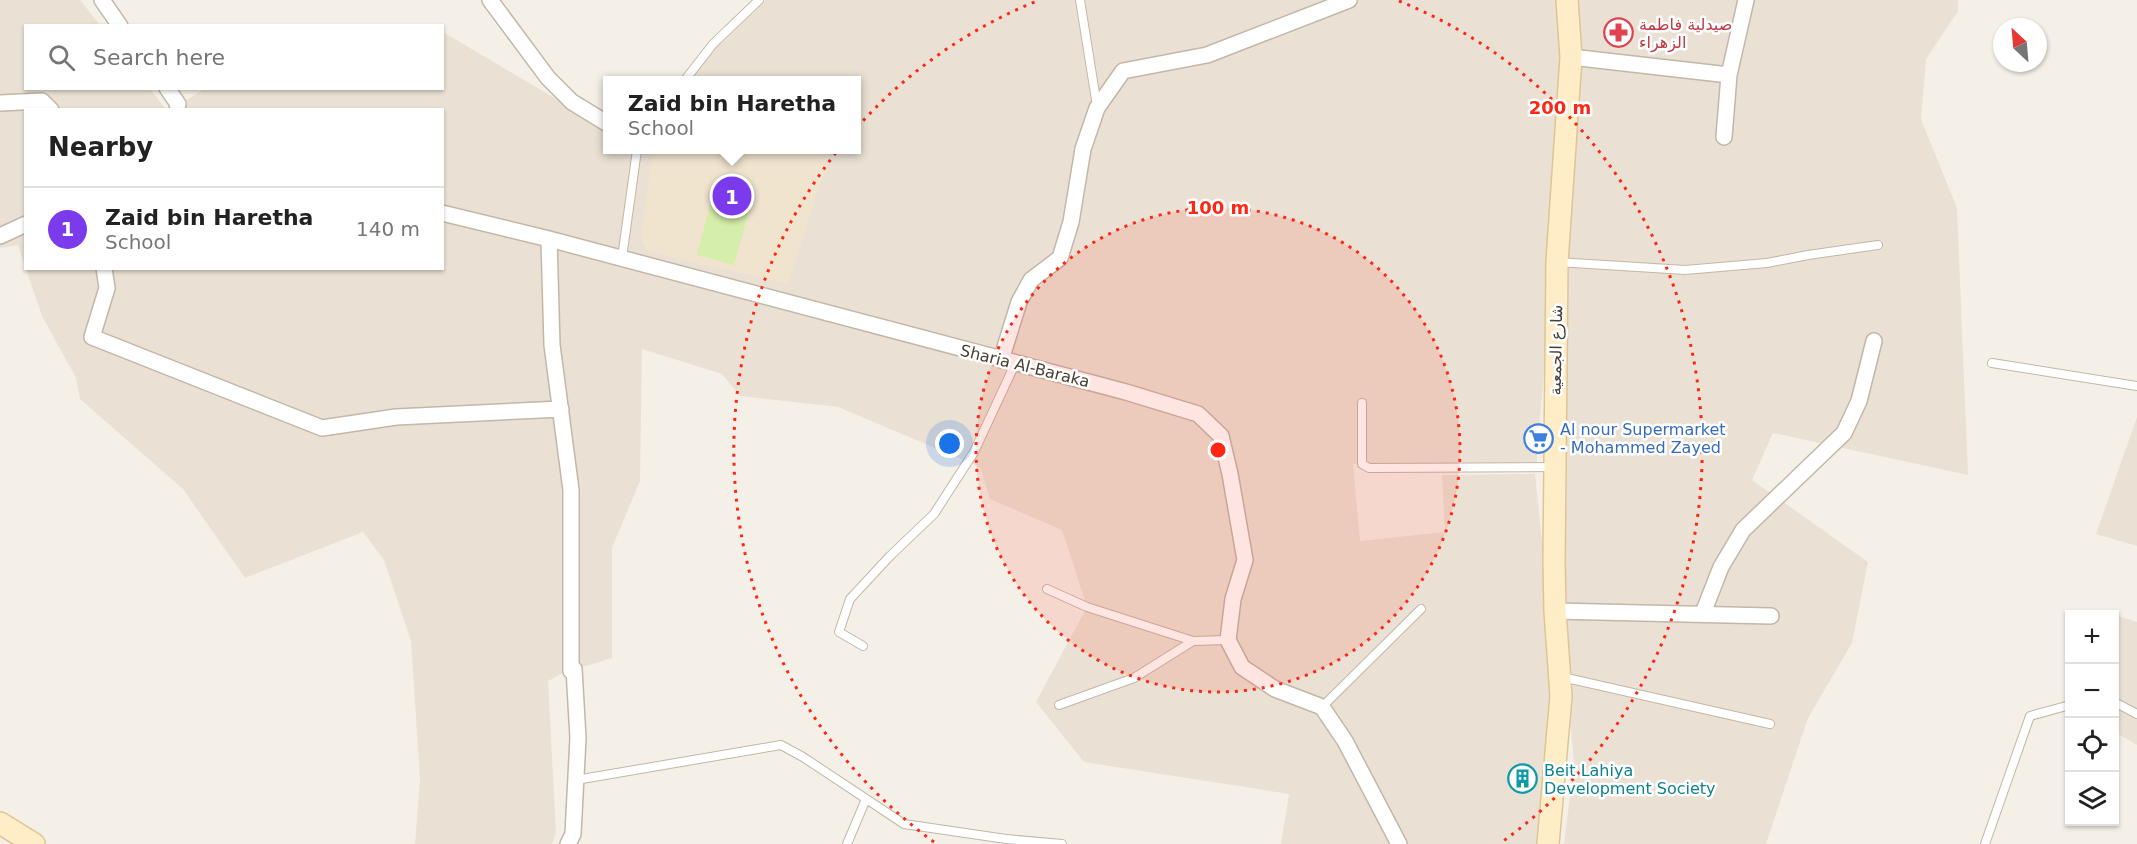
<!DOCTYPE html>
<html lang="en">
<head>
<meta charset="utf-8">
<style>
	body { margin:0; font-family:"DejaVu Sans",Cairo,sans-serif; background:#f6f6f6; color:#222 }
	.controls { position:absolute; right:18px; bottom:18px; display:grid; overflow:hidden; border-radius:0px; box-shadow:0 2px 4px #0004 }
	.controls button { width:54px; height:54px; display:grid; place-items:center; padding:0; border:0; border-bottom:2px solid #e0e0e0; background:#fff; color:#222; font:30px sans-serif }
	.compass { position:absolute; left:1993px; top:18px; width:54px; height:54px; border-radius:50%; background:#fff; box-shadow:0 2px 4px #0004; rotate:334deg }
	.you { position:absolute; left:950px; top:444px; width:21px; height:21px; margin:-15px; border:4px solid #fff; border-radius:50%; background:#1a73e8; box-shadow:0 0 0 9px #1a73e833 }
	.badge { display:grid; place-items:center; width:39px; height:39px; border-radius:50%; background:#7c3aed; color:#fff; font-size:20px; font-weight:700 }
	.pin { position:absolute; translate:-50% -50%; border:3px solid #fff; box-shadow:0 2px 6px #0006 }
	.popup { position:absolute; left:603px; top:76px; width:258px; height:78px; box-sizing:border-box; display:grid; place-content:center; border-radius:0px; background:#fff; filter:drop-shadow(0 2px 4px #0005); font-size:20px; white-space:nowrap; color:#767676 }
	.popup b { font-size:22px; color:#222 }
	.popup::after { content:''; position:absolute; left:50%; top:100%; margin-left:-12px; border:12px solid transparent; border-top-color:#fff }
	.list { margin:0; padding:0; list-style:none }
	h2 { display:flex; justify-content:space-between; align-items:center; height:78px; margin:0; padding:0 24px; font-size:26px }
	h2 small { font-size:20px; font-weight:400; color:#767676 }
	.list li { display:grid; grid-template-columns:39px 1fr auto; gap:18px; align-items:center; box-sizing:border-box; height:84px; padding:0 24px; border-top:2px solid #e0e0e0 }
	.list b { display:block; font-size:22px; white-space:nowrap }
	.list p { margin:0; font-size:20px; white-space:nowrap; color:#767676 }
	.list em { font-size:20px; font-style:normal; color:#767676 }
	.icon { flex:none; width:33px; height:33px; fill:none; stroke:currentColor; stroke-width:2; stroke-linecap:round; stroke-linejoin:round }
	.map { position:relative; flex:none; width:2137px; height:844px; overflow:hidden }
	.search { position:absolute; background:#fff; box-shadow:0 2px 4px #0004; left:24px; top:24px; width:420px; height:66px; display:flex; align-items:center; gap:15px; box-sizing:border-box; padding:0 21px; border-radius:0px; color:#767676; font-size:22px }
	.panel { position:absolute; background:#fff; box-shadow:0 2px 4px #0004; left:24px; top:108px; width:420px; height:162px; border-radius:0px }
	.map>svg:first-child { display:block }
</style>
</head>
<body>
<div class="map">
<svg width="2137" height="844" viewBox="0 0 2137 844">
	<rect width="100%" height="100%" fill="#f5f0e7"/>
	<path fill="#eae1d4" d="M0,0H80L100,25L26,26V88L150,89L166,109L26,110L25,267L18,245L0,248Z
		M765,0H1564L1555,235L1536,468L1353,464L1360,541L1445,532L1442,475L1535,474L1553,647L1545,844H1281L1289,794L1084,762L1036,702L1087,607L1062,530L990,499L980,467L838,407L740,396L722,374L642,349L640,481L612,548V658L563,673L548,681L556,833L552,844H415L420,779L411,641L384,560L363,532L245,578L183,489L80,399L76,378L42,316L26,269L442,268V110L177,109L182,103L204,89L442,88L443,32L607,129L608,150H856V80H677Z
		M1574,0H1958V11L1926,59L1921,119L1957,208L1968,475L1773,433L1752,480L1868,562L1852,643L1808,718L1766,844H1564L1574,764L1562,621L1560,382Z
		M2137,417V546L2096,534Z
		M2114,615L2137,622V745L2115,732Z"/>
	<path fill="#f0e4cf" d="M658,150H831L788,284L650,252L644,245L641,236L653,155Z"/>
	<path fill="#d5eeab" d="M712,197L750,207L734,265L697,255Z"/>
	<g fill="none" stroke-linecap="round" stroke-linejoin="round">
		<defs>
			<path id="lane" d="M1080,0L1097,106
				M685,80L713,44L759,0
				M622,258L637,150
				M1557,262L1685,270L1767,263L1808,255L1878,245
				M1992,363L2137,386
				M1362,403V464L1369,468L1554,467
				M1047,589L1087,607L1193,641L1228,640
				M863,646L839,632L850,599L890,556L934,514L974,452L1015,364
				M1562,677L1770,724
				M2114,702L2137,714
				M1059,705L1134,678L1193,641
				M1322,707L1421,609
				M576,780L781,745L803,757L904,824L1006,839L1062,844
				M847,844L866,799
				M1985,844L2030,716L2070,705"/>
			<path id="street" d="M102,0L120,26
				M490,0L548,78L572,102L608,124
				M1571,57L1729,75
				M167,88L178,104L177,110
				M0,103L42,101L51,110
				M1724,137L1729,75L1746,0
				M442,213L549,239L1126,392L1198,414L1221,436L1230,474L1245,560L1233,599L1228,640L1242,667L1275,689L1322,707L1345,741L1399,844
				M0,236L26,224
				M549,239L552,345L571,490V671L574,669L578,738L573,834L568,844
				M104,268L107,288L92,337L322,428L396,417L561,409
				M1001,360L1019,302L1031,280L1060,258L1071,222L1083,149L1097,108L1123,71L1207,55L1349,0
				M1555,611L1771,616
				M1703,613L1721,567L1743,530L1844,433L1859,401L1874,341"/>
			<path id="secondary" d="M0,823L34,844
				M1548,844L1561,696L1555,611L1554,561L1557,262L1571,57L1567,0"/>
		</defs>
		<use href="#lane" stroke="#c2b7a8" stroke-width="10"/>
		<use href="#street" stroke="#c2b7a8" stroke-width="18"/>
		<use href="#secondary" stroke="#dec593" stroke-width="24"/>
		<use href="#lane" stroke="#fff" stroke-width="8"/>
		<use href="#street" stroke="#fff" stroke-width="15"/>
		<use href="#secondary" stroke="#ffedc7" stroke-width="21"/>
	</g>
	<circle cx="1218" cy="450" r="242" fill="#ff2614" fill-opacity=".12"/>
	<g fill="none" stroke="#ff2614" stroke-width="3" stroke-dasharray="3 6">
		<circle cx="1218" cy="450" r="242"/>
		<path d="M934 842A484 484 0 0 1 1037 1M1399 1A484 484 0 0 1 1502 842"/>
	</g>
	<defs>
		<symbol id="pharmacy-ring" viewBox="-11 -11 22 22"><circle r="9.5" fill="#fff" stroke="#e0444e" stroke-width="1.5"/><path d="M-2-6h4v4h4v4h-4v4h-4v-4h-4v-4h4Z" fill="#e0444e"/></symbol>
		<symbol id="supermarket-ring" viewBox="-11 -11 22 22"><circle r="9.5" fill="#fff" stroke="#3f7fe0" stroke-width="1.5"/><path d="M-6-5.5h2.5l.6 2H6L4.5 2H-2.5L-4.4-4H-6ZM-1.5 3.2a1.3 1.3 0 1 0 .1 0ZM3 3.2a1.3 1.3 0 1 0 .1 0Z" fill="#3f7fe0"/></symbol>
		<symbol id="building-ring" viewBox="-11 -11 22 22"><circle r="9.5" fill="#fff" stroke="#0f9aa8" stroke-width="1.5"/><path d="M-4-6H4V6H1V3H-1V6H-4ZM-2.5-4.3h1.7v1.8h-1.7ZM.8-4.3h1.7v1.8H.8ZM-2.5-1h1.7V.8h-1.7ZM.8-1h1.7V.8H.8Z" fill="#0f9aa8"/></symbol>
	</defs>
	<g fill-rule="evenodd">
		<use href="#pharmacy-ring" x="1602" y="16" width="33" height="33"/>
		<use href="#supermarket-ring" x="1522" y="422" width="33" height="33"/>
		<use href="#building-ring" x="1506" y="762" width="33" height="33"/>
	</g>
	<g text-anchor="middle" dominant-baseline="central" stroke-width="5" stroke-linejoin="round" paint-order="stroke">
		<g font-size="16" fill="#be3a42" stroke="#fff" text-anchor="start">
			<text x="1639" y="24">صيدلية فاطمة<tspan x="1639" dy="18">الزهراء</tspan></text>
		</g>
		<g font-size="16" fill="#494035" stroke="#fff">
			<text transform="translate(1556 350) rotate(-89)">شارع الجمعية</text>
			<text transform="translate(1025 366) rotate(14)">Sharia Al-Baraka</text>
		</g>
		<g font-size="16" fill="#366cbe" stroke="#fff" text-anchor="start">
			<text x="1560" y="429">Al nour Supermarket<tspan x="1560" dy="18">- Mohammed Zayed</tspan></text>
		</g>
		<g font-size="16" fill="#0d838f" stroke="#fff" text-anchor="start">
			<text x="1544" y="770">Beit Lahiya<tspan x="1544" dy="18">Development Society</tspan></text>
		</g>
	</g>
	<circle cx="1218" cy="450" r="9" fill="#ff2614" stroke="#fff" stroke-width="3"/>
	<g font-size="18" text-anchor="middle" font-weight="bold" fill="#ff2614" stroke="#fff" stroke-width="5" stroke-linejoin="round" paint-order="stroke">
		<text x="1560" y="114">200 m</text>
		<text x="1218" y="214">100 m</text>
	</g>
</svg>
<div class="controls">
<button>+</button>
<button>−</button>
<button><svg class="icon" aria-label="locate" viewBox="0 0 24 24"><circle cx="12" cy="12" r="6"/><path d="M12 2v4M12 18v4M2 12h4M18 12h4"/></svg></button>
<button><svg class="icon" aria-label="layers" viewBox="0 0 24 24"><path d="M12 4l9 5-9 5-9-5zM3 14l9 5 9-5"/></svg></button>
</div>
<svg class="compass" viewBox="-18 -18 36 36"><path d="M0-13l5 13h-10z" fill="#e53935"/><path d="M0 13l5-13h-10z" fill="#767676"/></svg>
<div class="you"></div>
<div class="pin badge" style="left:732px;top:196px">1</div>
<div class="popup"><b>Zaid bin Haretha</b>School</div>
<div class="search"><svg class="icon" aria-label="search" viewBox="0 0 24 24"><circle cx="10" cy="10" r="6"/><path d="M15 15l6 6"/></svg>Search here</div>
<section class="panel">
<h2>Nearby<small></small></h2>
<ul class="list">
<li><span class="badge">1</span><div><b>Zaid bin Haretha</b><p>School</p></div><em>140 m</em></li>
</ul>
</section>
</div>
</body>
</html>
